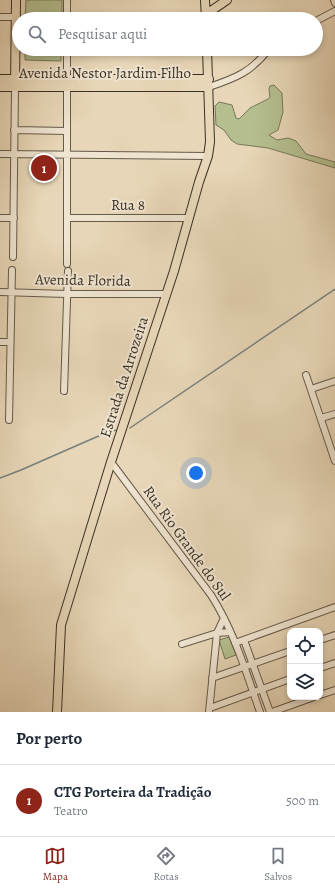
<!DOCTYPE html>
<html lang="pt">
<head>
<meta charset="utf-8">
<style>
	body { margin:0; font-family:Alegreya,serif; background:#f6f6f7; color:#1f2937 }
	.controls { position:absolute; right:12px; bottom:12px; display:grid; overflow:hidden; border-radius:8px; box-shadow:0 2px 6px #0003 }
	.controls button { width:36px; height:36px; display:grid; place-items:center; padding:0; border:0; border-bottom:1px solid #e0e1e3; background:#fff; color:#1f2937; font:20px sans-serif }
	.you { position:absolute; left:196px; top:473px; width:14px; height:14px; margin:-10px; border:3px solid #fff; border-radius:50%; background:#1a73e8; box-shadow:0 0 0 6px #1a73e833 }
	.badge { display:grid; place-items:center; width:26px; height:26px; border-radius:50%; background:#8f2418; color:#fff; font-size:13px; font-weight:700 }
	.pin { position:absolute; translate:-50% -50%; border:2px solid #fff; box-shadow:0 1px 4px #0006 }
	.list { margin:0; padding:0; list-style:none }
	h2 { display:flex; justify-content:space-between; align-items:center; height:52px; margin:0; padding:0 16px; font-size:17px }
	h2 small { font-size:13px; font-weight:400; color:#747a83 }
	.list li { display:grid; grid-template-columns:26px 1fr auto; gap:12px; align-items:center; box-sizing:border-box; height:72px; padding:0 16px; border-top:1px solid #e0e1e3 }
	.list b { display:block; font-size:15px; white-space:nowrap }
	.list p { margin:0; font-size:13px; white-space:nowrap; color:#747a83 }
	.list em { font-size:13px; font-style:normal; color:#747a83 }
	.icon { flex:none; width:22px; height:22px; fill:none; stroke:currentColor; stroke-width:2; stroke-linecap:round; stroke-linejoin:round }
	.map { position:relative; flex:none; width:335px; height:712px; overflow:hidden }
	.search { position:absolute; background:#fff; box-shadow:0 2px 6px #0003; left:12px; right:12px; top:12px; height:44px; display:flex; align-items:center; gap:10px; box-sizing:border-box; padding:0 14px; border-radius:22px; color:#747a83; font-size:15px }
	.sheet { height:124px; background:#fff }
	nav { display:flex; justify-content:space-around; align-items:center; box-sizing:border-box; height:56px; border-top:1px solid #e0e1e3; background:#fff; font-size:11px; color:#747a83 }
	nav a { display:grid; justify-items:center; gap:2px }
	nav .on { color:#8f2418 }
	.map>svg:first-child { display:block }
</style>
</head>
<body>
<div class="map">
<svg width="335" height="712" viewBox="0 0 335 712">
	<rect width="100%" height="100%" fill="#e7d6b7"/>
	<filter id="stains"><feTurbulence type="fractalNoise" baseFrequency=".005" numOctaves="4"/><feColorMatrix values="0 0 0 0 .2 0 0 0 0 .09 0 0 0 0 .02 0 0 0 .5 -.17"/></filter>
	<radialGradient id="worn" r=".72"><stop offset=".6" stop-color="#630" stop-opacity="0"/><stop offset="1" stop-color="#630" stop-opacity=".3"/></radialGradient>
	<path fill="#b4be8f" stroke="#77785a" d="M26,0H62V19H25Z
		M25,49H61V61L25,60Z
		M274,85L282,93L283,112L278,130L269,135L277,140L288,138L296,141L306,154L335,162V168L268,148L237,144L231,140L224,130L216,125L215,106L219,102L232,105L236,118L239,119L250,108L268,99L270,97L269,89L270,86Z
		M229,637L236,655L225,659L219,640Z"/>
	<g fill="none" stroke-linecap="round" stroke-linejoin="round">
		<path stroke="#75817e" stroke-width="1.5" d="M130,428L335,289
			M0,478L21,470L110,431L118,430"/>
		<defs>
			<path id="minor" d="M67,0V19
				M334,0L335,3
				M0,17H17
				M67,17L191,18L205,15
				M316,21L335,11
				M67,49V264
				M209,87C236,78 251,72 269,49
				M14,130L67,131
				M0,154L208,156
				M0,218H14
				M68,218H189
				M13,257L15,87
				M0,292L67,294H166
				M0,342H10
				M306,375L335,461
				M311,389L335,381
				M64,391L68,271
				M321,418L335,414
				M9,420L12,270
				M111,462L211,595C234,631 246,672 260,712
				M244,640L270,712
				M320,640L335,635
				M235,643L335,607
				M182,644L217,633L230,632
				M320,668L335,663
				M212,678L290,651
				M320,695L335,690
				M210,708L290,679
				M209,712L217,633L224,618
				M272,712L314,697"/>
			<path id="major" d="M205,0L206,19
				M205,15L227,0
				M0,79H209
				M15,84L16,0
				M0,87H209
				M57,712L61,625L111,462L174,271L199,182L208,156L210,142L207,49"/>
		</defs>
		<use href="#minor" stroke="#655a4a" stroke-width="8"/>
		<use href="#major" stroke="#3a3125" stroke-width="10"/>
		<use href="#minor" stroke="#efe4d0" stroke-width="6"/>
		<use href="#major" stroke="#e7d6b7" stroke-width="8"/>
	</g>
	<g text-anchor="middle" dominant-baseline="central" stroke-width="4" stroke-linejoin="round" paint-order="stroke">
		<g font-size="15" fill="#3a3125" stroke="#efe4d0">
			<text x="105" y="73">Avenida Nestor Jardim Filho</text>
			<text x="128" y="205">Rua 8</text>
			<text transform="translate(83 280) rotate(1)">Avenida Florida</text>
			<text transform="translate(124 377) rotate(-72)">Estrada da Arrozeira</text>
			<text transform="translate(187 543) rotate(54)">Rua Rio Grande do Sul</text>
		</g>
	</g>
	<rect width="100%" height="100%" filter="url(#stains)"/>
	<rect width="100%" height="100%" fill="url(#worn)"/>
</svg>
<div class="controls">
<button><svg class="icon" aria-label="locate" viewBox="0 0 24 24"><circle cx="12" cy="12" r="6"/><path d="M12 2v4M12 18v4M2 12h4M18 12h4"/></svg></button>
<button><svg class="icon" aria-label="layers" viewBox="0 0 24 24"><path d="M12 4l9 5-9 5-9-5zM3 14l9 5 9-5"/></svg></button>
</div>
<div class="you"></div>
<div class="pin badge" style="left:44px;top:168px">1</div>
<div class="search"><svg class="icon" aria-label="search" viewBox="0 0 24 24"><circle cx="10" cy="10" r="6"/><path d="M15 15l6 6"/></svg>Pesquisar aqui</div>
</div>
<section class="sheet">
<h2>Por perto<small></small></h2>
<ul class="list">
<li><span class="badge">1</span><div><b>CTG Porteira da Tradição</b><p>Teatro</p></div><em>500 m</em></li>
</ul>
</section>
<nav>
<a class="on"><svg class="icon" aria-label="map" viewBox="0 0 24 24"><path d="M3 6l6-2 6 2 6-2v14l-6 2-6-2-6 2zM9 4v14M15 6v14"/></svg>Mapa</a>
<a><svg class="icon" aria-label="directions" viewBox="0 0 24 24"><path d="M12 3l9 9-9 9-9-9zM9 14v-3h6M13 9l2 2-2 2"/></svg>Rotas</a>
<a><svg class="icon" aria-label="saved" viewBox="0 0 24 24"><path d="M7 4h10v16l-5-4-5 4z"/></svg>Salvos</a>
</nav>
</body>
</html>
